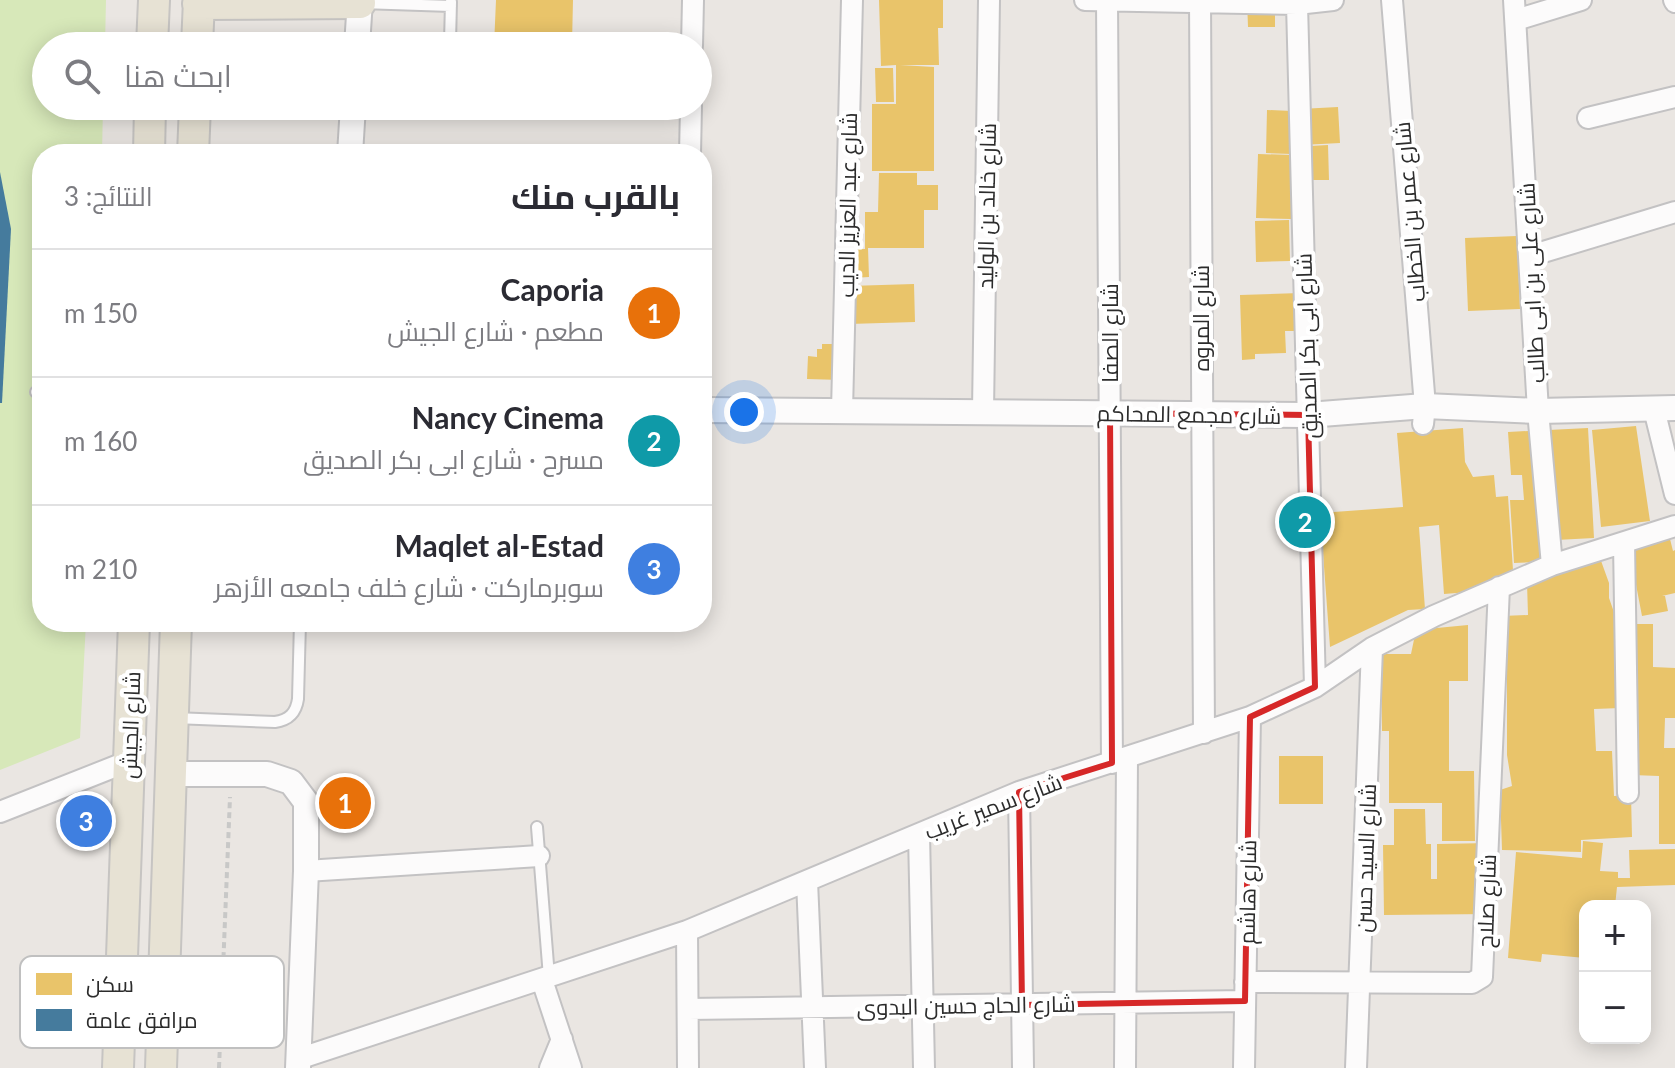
<!DOCTYPE html>
<html lang="ar">
<head>
<meta charset="utf-8">
<style>
	body { margin:0; font-family:Lato,Cairo,sans-serif; background:#f2f2f3; color:#2b2b33; direction:rtl }
	.controls { position:absolute; right:24px; bottom:24px; display:grid; overflow:hidden; border-radius:16px; box-shadow:0 4px 20px #0003 }
	.controls button { width:72px; height:72px; display:grid; place-items:center; padding:0; border:0; border-bottom:2px solid #e1e1e2; background:#fff; color:#2b2b33; font:40px sans-serif }
	.you { position:absolute; left:744px; top:412px; width:28px; height:28px; margin:-20px; border:6px solid #fff; border-radius:50%; background:#1a73e8; box-shadow:0 0 0 12px #1a73e833 }
	.badge { display:grid; place-items:center; width:52px; height:52px; border-radius:50%; background:#ea580c; color:#fff; font-size:26px; font-weight:700 }
	.pin { position:absolute; translate:-50% -50%; border:4px solid #fff; box-shadow:0 2px 8px #0006 }
	.list { margin:0; padding:0; list-style:none }
	h2 { display:flex; justify-content:space-between; align-items:center; height:104px; margin:0; padding:0 32px; font-size:34px }
	h2 small { font-size:26px; font-weight:400; color:#7c7c81 }
	.list li { display:grid; grid-template-columns:52px 1fr auto; gap:24px; align-items:center; box-sizing:border-box; height:128px; padding:0 32px; border-top:2px solid #e1e1e2 }
	.list b { display:block; font-size:30px; white-space:nowrap }
	.list p { margin:0; font-size:26px; white-space:nowrap; color:#7c7c81 }
	.list em { font-size:26px; font-style:normal; color:#7c7c81 }
	.icon { flex:none; width:44px; height:44px; fill:none; stroke:currentColor; stroke-width:2; stroke-linecap:round; stroke-linejoin:round }
	.map { position:relative; flex:none; width:1675px; height:1068px; overflow:hidden; direction:ltr }
	.search { position:absolute; background:#fff; box-shadow:0 4px 20px #0003; left:32px; top:32px; width:680px; height:88px; display:flex; align-items:center; gap:20px; box-sizing:border-box; padding:0 28px; border-radius:44px; color:#7c7c81; font-size:30px }
	.panel { position:absolute; background:#fff; box-shadow:0 4px 20px #0003; left:32px; top:144px; width:680px; height:488px; border-radius:32px; direction:rtl }
	.map>svg:first-child { display:block }
</style>
</head>
<body>
<div class="map">
<svg width="1675" height="1068" viewBox="0 0 1675 1068">
	<rect width="100%" height="100%" fill="#eae6e2"/>
	<path fill="#d7e8b9" d="M0,0H106L105,46H46V106H103L102,154H42V622H86L80,738L0,770Z"/>
	<path fill="#e9c46a" d="M496,0H573L572,44L532,42L531,46H494Z
		M879,0H943V28H938L939,65H900L934,67V171H872V104H896V65L881,66Z
		M1247,0H1275V27H1248Z
		M875,68H893L894,102H876Z
		M506,106H529L528,119L505,118Z
		M1338,107L1340,143L1302,145L1300,109Z
		M1267,110L1292,111L1291,154L1266,153Z
		M1328,145L1329,180H1311L1310,146Z
		M1258,154L1293,155L1291,219L1256,218Z
		M879,173H917V185H938V210H924V248H868L869,277L836,279L834,250L865,249V212H878Z
		M1289,220L1290,261L1256,262L1255,221Z
		M1517,236L1520,309L1468,311L1465,238Z
		M914,284L915,322L849,324V286Z
		M1300,293L1301,331H1285L1286,353L1255,354V359L1242,360L1240,295Z
		M822,344H843L841,380L807,379L808,356L817,357V349H822Z
		M1636,426L1650,521L1601,527L1592,430Z
		M1463,428L1465,462L1473,477L1494,475L1496,497L1508,496L1513,570L1469,592L1444,594L1439,525L1419,527L1425,609L1408,610L1330,647L1320,513L1403,507L1397,433Z
		M1588,428L1594,538L1556,540L1557,561L1514,563L1510,500H1524L1522,475H1511L1508,432Z
		M1669,535L1673,551L1675,550V593L1662,596H1665L1668,611L1642,616L1628,543Z
		M1600,558L1609,583V598L1622,635L1621,708L1594,709L1596,751H1612L1614,796L1631,795L1632,837L1581,840V852L1502,850L1500,790L1512,786L1507,755V656L1503,643L1502,616L1528,615L1527,583Z
		M1627,624H1653V667L1675,668V718H1665L1664,748H1675V844H1659V776L1632,775Z
		M1468,625V681H1449V771H1474L1475,841H1442V803H1389V731H1382L1381,654H1411L1416,630Z
		M1279,756H1323V804H1279Z
		M1394,809H1425L1426,844H1431V879H1437V844L1490,843L1491,914L1384,915L1383,845H1394Z
		M1583,841L1603,843L1600,871L1618,872V878H1630L1629,850L1675,849V885L1617,887L1615,906H1585V958L1542,954L1541,962L1508,958L1516,852L1582,858Z"/>
	<path fill="#457b9d" d="M0,172L11,229L2,403H0Z"/>
	<g fill="none" stroke-linecap="round" stroke-linejoin="round">
		<defs>
			<path id="service" d="M361,3L451,6
				M450,42L451,2
				M36,392H42
				M174,718L275,722C289,720 296,713 298,699L300,622
				M537,827L549,977"/>
			<path id="minor" d="M1085,0L1297,4L1333,0
				M1107,0L1112,763
				M1200,0L1204,733
				M1392,0L1425,406L1423,424
				M1514,0L1538,411L1552,565
				M1674,0L1675,2
				M1297,4L1315,687
				M1516,20L1581,0
				M692,46L693,0
				M1588,118L1675,97
				M690,154L691,106
				M1530,256L1675,212
				M1654,409L1675,494
				M842,411L852,0
				M983,411L989,0
				M1624,543L1628,793
				M1019,792L1023,1068
				M0,812L129,761
				M919,834L924,1068
				M306,871L539,856
				M807,881L815,1068
				M687,931L688,1068
				M542,980L571,1068
				M1245,982L1472,983L1482,977L1499,587
				M688,1009L1245,1001
				M298,1059L687,931L1019,792L1250,717L1315,687L1372,648L1434,616L1552,565L1675,526
				M550,1068L562,1039
				M1125,1068L1127,758
				M1244,1068L1250,717
				M1356,1068L1372,648"/>
			<path id="tertiary" d="M357,46L360,0
				M350,154L353,106
				M702,410L1308,415L1425,406L1538,411L1675,408
				M171,774H267L291,782L306,802V871L298,1068"/>
			<path id="primary" d="M198,4L360,3
				M152,46L154,0
				M197,46L199,0
				M149,154L150,106
				M193,154L195,106
				M118,1068L134,622
				M161,1068L176,622"/>
		</defs>
		<use href="#service" stroke="#c3c2c3" stroke-width="14"/>
		<use href="#minor" stroke="#c3c2c3" stroke-width="24"/>
		<use href="#tertiary" stroke="#c3c2c3" stroke-width="28"/>
		<use href="#primary" stroke="#c6c4c2" stroke-width="34"/>
		<path stroke="#c8c8c7" stroke-width="4" stroke-dasharray="6 4" stroke-linecap="butt" d="M219,1068L230,797"/>
		<use href="#service" stroke="#fcfbfb" stroke-width="10"/>
		<use href="#minor" stroke="#fcfbfb" stroke-width="20"/>
		<use href="#tertiary" stroke="#fcfbfb" stroke-width="24"/>
		<use href="#primary" stroke="#e7e2d4" stroke-width="30"/>
	</g>
	<path fill="none" stroke="#d62828" stroke-width="6" stroke-linejoin="round" d="M1110,413L1308,415L1315,687L1250,717L1245,1001L1022,1005L1019,792L1112,763Z"/>
	<g text-anchor="middle" dominant-baseline="central" stroke-width="8" stroke-linejoin="round" paint-order="stroke">
		<g font-size="22" fill="#2c2c2c" stroke="#fff">
			<text transform="translate(847 205) rotate(-89)">شارع عبد العزيز الديب</text>
			<text transform="translate(986 206) rotate(-89)">شارع خالد بن الوليد</text>
			<text transform="translate(1409 212) rotate(-95)">شارع عمر بن الخطاب</text>
			<text transform="translate(1531 283) rotate(-93)">شارع على بن ابى طالب</text>
			<text transform="translate(1200 318) rotate(-90)">شارع المروه</text>
			<text transform="translate(1109 333) rotate(-90)">شارع الصفا</text>
			<text transform="translate(1306 346) rotate(-92)">شارع ابى بكر الصديق</text>
			<text transform="translate(1189 414) rotate(1)">شارع مجمع المحاكم</text>
			<text transform="translate(130 725) rotate(-88)">شارع الجيش</text>
			<text transform="translate(993 806) rotate(-21)">شارع سمير غريب</text>
			<text transform="translate(1365 858) rotate(-88)">شارع السيد حسن</text>
			<text transform="translate(1247 892) rotate(-89)">شارع هاشم</text>
			<text transform="translate(1486 901) rotate(-88)">شارع صلاح</text>
			<text transform="translate(966 1005) rotate(-1)">شارع الحاج حسين البدوى</text>
		</g>
	</g>
	<rect x="20" y="956" width="264" height="92" rx="12" fill="#fff" stroke="#c0c0c0" stroke-width="2"/>
	<rect x="36" y="973" width="36" height="22" fill="#e9c46a"/>
	<rect x="36" y="1009" width="36" height="22" fill="#457b9d"/>
	<g font-size="22" fill="#2c2c2c">
		<text x="86" y="992">سكن</text>
		<text x="86" y="1028">مرافق عامة</text>
	</g>
</svg>
<div class="controls">
<button>+</button>
<button>−</button>
</div>
<div class="you"></div>
<div class="pin badge" style="left:345px;top:803px;background:#e8710a">1</div>
<div class="pin badge" style="left:1305px;top:522px;background:#0f9aa8">2</div>
<div class="pin badge" style="left:86px;top:821px;background:#3f7fe0">3</div>
<div class="search"><svg class="icon" aria-label="search" viewBox="0 0 24 24"><circle cx="10" cy="10" r="6"/><path d="M15 15l6 6"/></svg>ابحث هنا</div>
<section class="panel">
<h2>بالقرب منك<small>النتائج: 3</small></h2>
<ul class="list">
<li><span class="badge" style="background:#e8710a">1</span><div><b>Caporia</b><p>مطعم · شارع الجيش</p></div><em>150 m</em></li>
<li><span class="badge" style="background:#0f9aa8">2</span><div><b>Nancy Cinema</b><p>مسرح · شارع ابى بكر الصديق</p></div><em>160 m</em></li>
<li><span class="badge" style="background:#3f7fe0">3</span><div><b>Maqlet al-Estad</b><p>سوبرماركت · شارع خلف جامعه الأزهر</p></div><em>210 m</em></li>
</ul>
</section>
</div>
</body>
</html>
